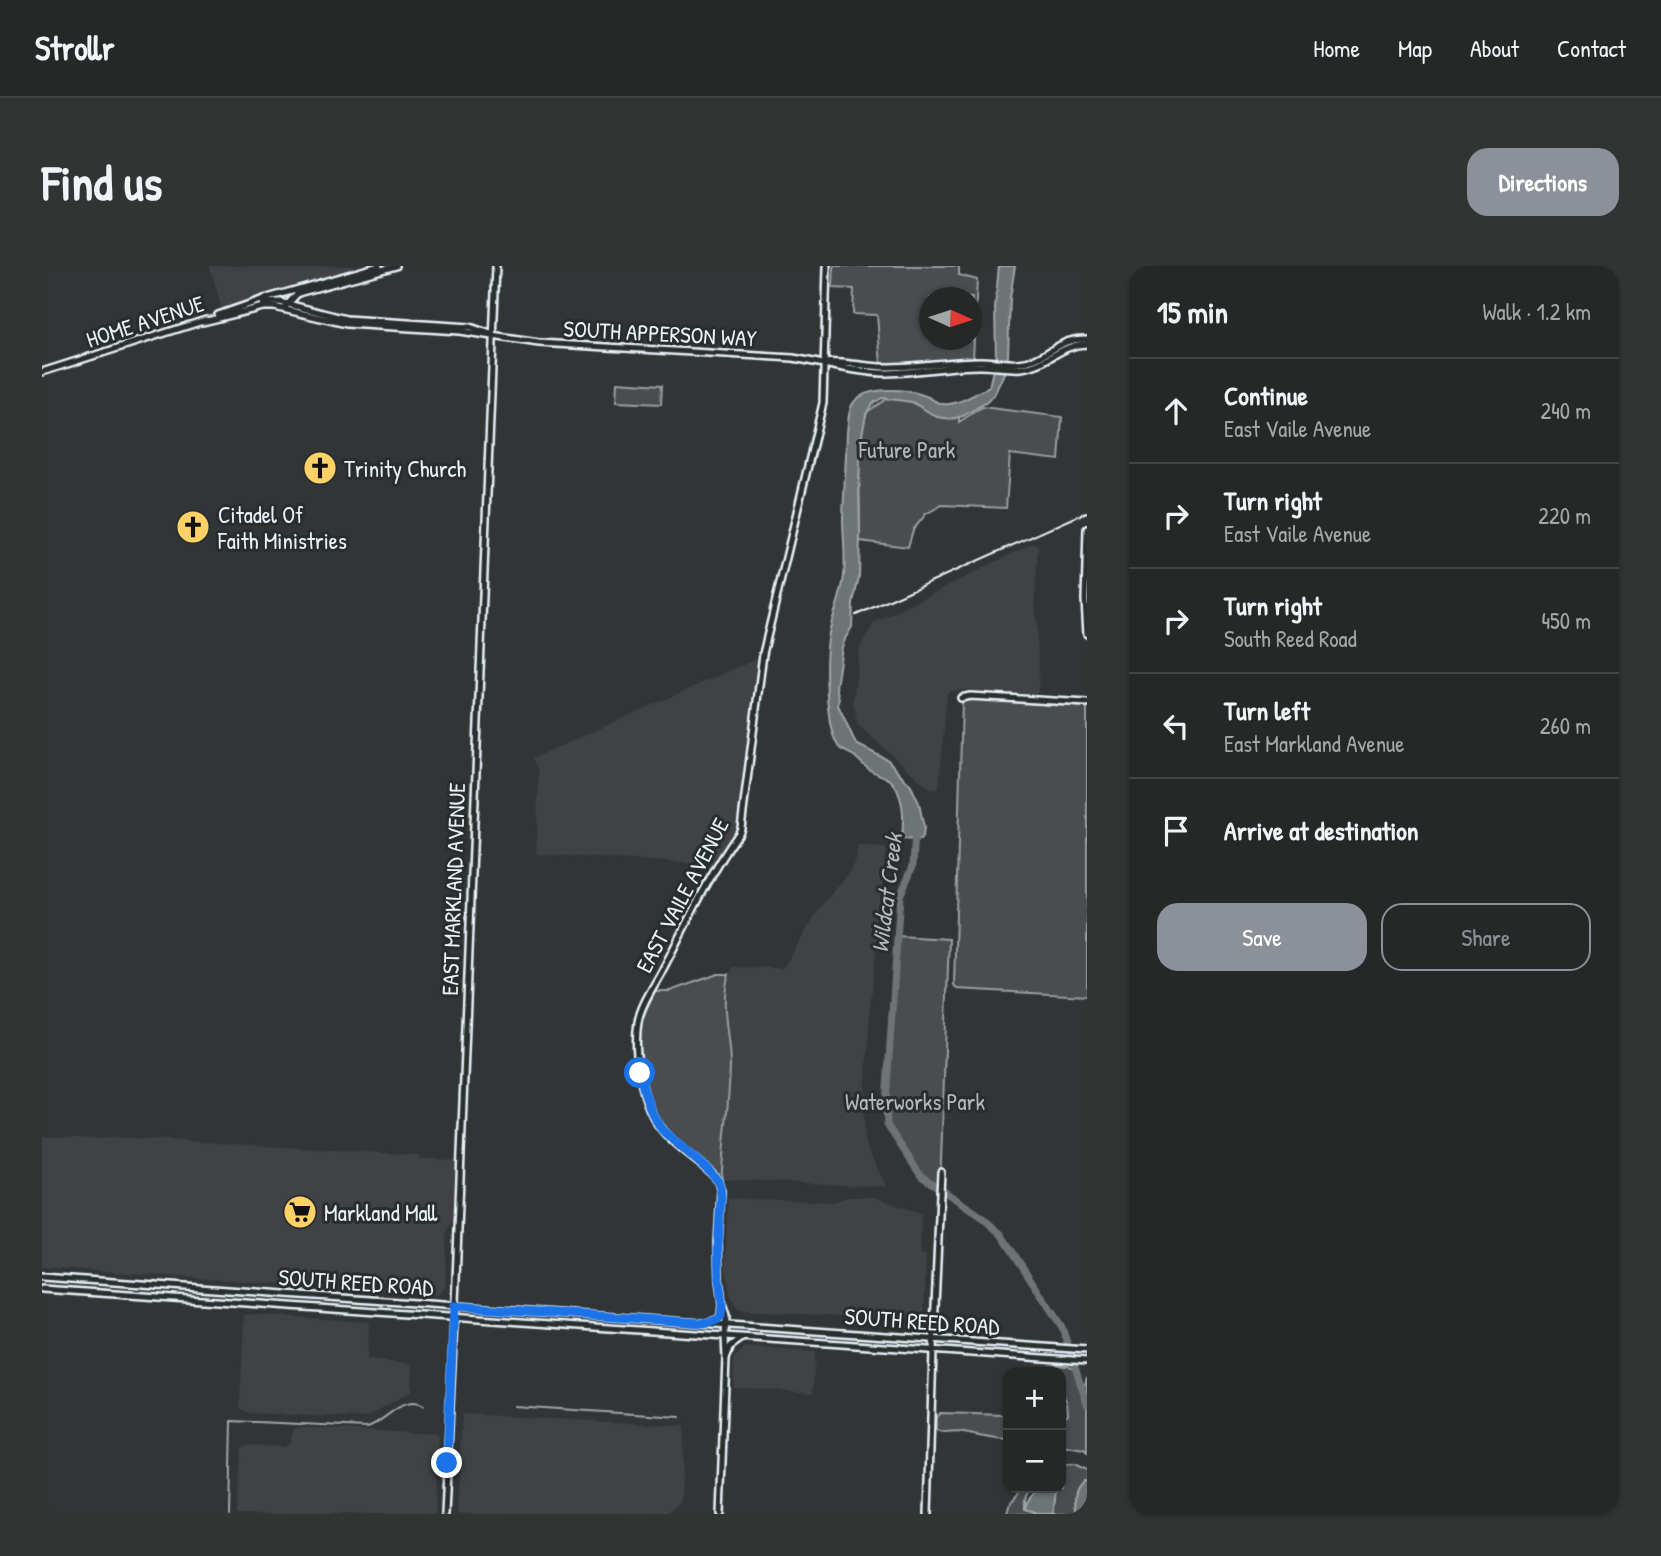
<!DOCTYPE html>
<html lang="en">
<head>
<meta charset="utf-8">
<style>
	body { margin:0; font-family:"Patrick Hand",sans-serif; background:#323434; color:#f1f3f6 }
	.controls { position:absolute; right:21px; bottom:21px; display:grid; overflow:hidden; border-radius:14px; box-shadow:0 2px 5px #0004 }
	.controls button { width:63px; height:63px; display:grid; place-items:center; padding:0; border:0; border-bottom:2px solid #424445; background:#262828; color:#f1f3f6; font:35px sans-serif }
	.compass { position:absolute; left:877px; top:21px; width:63px; height:63px; border-radius:50%; background:#262828; box-shadow:0 2px 5px #0004; rotate:93deg }
	.stop { position:absolute; width:21px; height:21px; margin:-16px; border:5px solid #1a73e8; border-radius:50%; background:#fff }
	.stop.end { background:#1a73e8; border-color:#fff; box-shadow:0 2px 7px #0008 }
	.list { margin:0; padding:0; list-style:none }
	h2 { display:flex; justify-content:space-between; align-items:center; height:91px; margin:0; padding:0 28px; font-size:30px }
	h2 small { font-size:23px; font-weight:400; color:#a4a6a8 }
	.list li { display:grid; grid-template-columns:46px 1fr auto; gap:21px; align-items:center; box-sizing:border-box; height:105px; padding:0 28px; border-top:2px solid #424445 }
	.list b { display:block; font-size:26px; white-space:nowrap }
	.list p { margin:0; font-size:23px; white-space:nowrap; color:#a4a6a8 }
	.list em { font-size:23px; font-style:normal; color:#a4a6a8 }
	.actions { display:flex; gap:14px; padding:21px 28px }
	.actions a { flex:1; padding:16px 0; border:2px solid #8c9099; border-radius:21px; text-align:center; font-size:24px; color:#8c9099 }
	.actions .main { background:#8c9099; color:#fff }
	.icon { flex:none; width:38px; height:38px; fill:none; stroke:currentColor; stroke-width:2; stroke-linecap:round; stroke-linejoin:round }
	.map { position:relative; flex:none; width:1045px; height:1248px; overflow:hidden; border-radius:21px }
	header { display:flex; align-items:center; gap:42px; box-sizing:border-box; height:98px; padding:0 35px; background:#262828; border-bottom:2px solid #424445 }
	header strong { font-size:33px }
	nav { display:flex; gap:38px; margin-inline-start:auto; font-size:24px }
	.intro { display:flex; align-items:center; justify-content:space-between; box-sizing:border-box; height:168px; padding:0 42px }
	h1 { margin:0; font-size:49px }
	.button { padding:18px 32px; border-radius:21px; background:#8c9099; color:#fff; font-size:24px; font-weight:700 }
	main { display:flex; gap:42px; padding:0 42px }
	aside { flex:1; background:#262828; border-radius:21px; box-shadow:0 2px 5px #0004 }
	.map>svg:first-child { display:block }
</style>
</head>
<body>
<header>
<strong>Strollr</strong>
<nav><a>Home</a><a>Map</a><a>About</a><a>Contact</a></nav>
</header>
<div class="intro"><h1>Find us</h1><a class="button">Directions</a></div>
<main>
<div class="map">
<svg width="1045" height="1248" viewBox="0 0 1045 1248">
	<rect width="100%" height="100%" fill="#323536"/>
	<filter id="ink" filterUnits="userSpaceOnUse"><feTurbulence type="fractalNoise" baseFrequency=".0143" numOctaves="2"/><feDisplacementMap in="SourceGraphic" scale="14" xChannelSelector="R" yChannelSelector="G"/><feConvolveMatrix kernelMatrix="1 2 1 2 8 2 1 2 1" color-interpolation-filters="sRGB"/></filter>
	<g filter="url(#ink)">
		<path fill="#3f4244" d="M168,0H312V5L180,44Z
			M991,277L996,279L993,334L997,405L996,426L993,428L934,426L930,424L907,425L905,427L897,522L889,524L816,459L811,436L818,381L832,357Z
			M721,390L699,562L676,599L494,588L497,504L491,492Z
			M816,580L844,582L828,744L822,849V868L825,882L845,921L680,913L688,795L682,732L685,716L691,701L741,702L780,639L809,605L814,594Z
			M0,870L54,873L74,871L377,889L378,893L414,894L410,956L405,966L403,1020L396,1029L0,1001Z
			M805,931H833L879,948L878,988L884,989L882,1054L697,1045L689,1032L683,999L686,932L792,936Z
			M205,1048L327,1056L325,1094L370,1098L369,1125L327,1150L316,1152L207,1147L199,1143L198,1139L202,1050Z
			M704,1081L773,1086L771,1127L691,1121L692,1092Z
			M420,1148L642,1160L639,1235L625,1248H415Z
			M256,1161L393,1168L396,1171L393,1248H195L200,1182L204,1179L241,1181L247,1178L252,1163Z"/>
		<path fill="#494d4f" stroke="#989fa4" stroke-width="2" fill-rule="evenodd" d="M792,0H917V9L935,14L931,92L857,99H839L835,49L811,48L812,23L791,22ZM888,32H930V74H888Z
			M575,116L620,119L619,138L574,136Z
			M850,129L917,146V156L940,141L1020,151L1017,194L968,188L964,242L900,239L884,248L871,264L866,281L818,275L817,174L825,146Z
			M924,433L1045,441V730L915,723L912,719L920,436Z
			M855,670L907,673L898,923L879,910L845,859L844,836Z
			M676,708H687C677,739 688,769 688,800C687,842 680,883 679,925L676,915L627,871L614,855L598,807L596,755L610,725H628Z
			M1015,1099L1026,1100L1034,1105L1041,1125L1045,1111V1187L1042,1184L1019,1180V1153L1026,1148L1025,1136L1019,1126V1106L1008,1105Z
			M965,1146H966V1174C951,1173 936,1170 922,1167C912,1164 904,1170 894,1165V1151L898,1147L963,1149Z
			M1019,1198H1032L1045,1204V1216L1042,1215L1034,1226L1035,1248H1009L1012,1242L1013,1222H1019Z
			M980,1222H990C982,1229 983,1233 983,1243L998,1248H965L967,1240Z"/>
		<path fill="#6e7376" stroke="#9fa5aa" stroke-width="2" d="M957,0H973L968,32L966,90L963,105L953,127L945,136L921,150L909,153L895,151L870,136L840,132L830,138L824,148L819,174L817,215L818,267L817,311L811,337L810,361L804,371L800,381L794,421L797,432L796,439L814,478L846,494L869,520L877,537L882,562L881,570L878,574L860,573C861,558 863,541 856,526C849,508 840,512 828,504C822,500 817,494 812,490C808,487 802,486 798,482C792,477 790,465 788,457C784,431 782,393 787,367C791,348 800,330 802,310C804,290 801,271 801,252C802,223 804,195 805,166C806,158 806,147 810,139C821,119 863,123 881,129C888,131 894,137 901,138C914,140 935,127 947,121L954,91L953,41Z
			M1042,1215L1045,1216V1248H1035C1032,1236 1031,1222 1042,1215Z
			M998,1222H1014L1012,1245L1009,1248H998L983,1243C984,1235 992,1226 998,1222Z"/>
		<g fill="none" stroke-linecap="round" stroke-linejoin="round">
			<path stroke="#9fa5aa" stroke-width="2" d="M471,1140L638,1151
				M188,1248L190,1155L325,1161C344,1156 360,1128 381,1140"/>
			<path stroke="#6e7376" stroke-width="7" d="M873,564L871,600L858,630L844,836L845,859L879,910L936,948L959,968L1020,1061L1045,1138"/>
			<defs>
				<path id="secondary" d="M221,37L238,36L304,53L428,61L449,68
					M244,40L256,27L354,0
					M176,49L222,33L337,0
					M161,56L221,41H232L304,58L417,65L497,77L751,92C781,97 809,106 841,107C873,107 905,100 937,100C952,100 966,103 980,102C1005,100 1018,78 1045,78
					M782,97C791,94 828,101 841,101C873,102 905,95 938,95C950,95 963,98 976,97C1006,95 1015,71 1045,73
					M0,106L164,54
					M1045,263L1043,334L1045,368
					M919,432L928,430L1045,437
					M678,1248L684,1092L683,1071L684,1050L680,1038L677,1013L676,977L679,925L676,915L672,910C656,894 634,882 620,864C599,839 591,787 596,756C599,738 613,719 621,703C645,657 667,609 697,567L699,562L721,388L781,137L785,0
					M886,1248L891,1085L899,906"/>
				<path id="primary" d="M0,1011L1045,1084
					M0,1023L1045,1095
					M667,1056L675,1054L679,1050L680,1038
					M684,1092L689,1080L700,1072
					M403,1248L414,1014L454,0"/>
			</defs>
			<use href="#secondary" stroke="#e8f1f8" stroke-width="10"/>
			<use href="#primary" stroke="#e8f1f8" stroke-width="10"/>
			<use href="#secondary" stroke="#2a2d2e" stroke-width="5"/>
			<use href="#primary" stroke="#2a2d2e" stroke-width="5"/>
			<path stroke="#e8f1f8" stroke-width="2" d="M814,349L1045,246"/>
		</g>
	</g>
	<g fill="none" stroke-linecap="round" stroke-linejoin="round" filter="url(#ink)">
		<path stroke="#1a73e8" stroke-width="9" d="M405,1197L412,1040L661,1057L675,1054L679,1050L680,1038L677,1013L676,982L679,930L678,920L676,915L667,905L620,864L610,847L602,825L598,807"/>
	</g>
	<defs>
		<symbol id="church-disc" viewBox="-11 -11 22 22"><circle r="9.5" fill="#ffd166" stroke="#2a2d2e"/><path d="M-1.2-6h2.4v3.5h3.3v2.4h-3.3V6h-2.4V-.1h-3.3v-2.4h3.3Z" fill="#111"/></symbol>
		<symbol id="supermarket-disc" viewBox="-11 -11 22 22"><circle r="9.5" fill="#ffd166" stroke="#2a2d2e"/><path d="M-6-5.5h2.5l.6 2H6L4.5 2H-2.5L-4.4-4H-6ZM-1.5 3.2a1.3 1.3 0 1 0 .1 0ZM3 3.2a1.3 1.3 0 1 0 .1 0Z" fill="#111"/></symbol>
	</defs>
	<g fill-rule="evenodd">
		<use href="#church-disc" x="259" y="183" width="38" height="38"/>
		<use href="#church-disc" x="132" y="242" width="38" height="38"/>
		<use href="#supermarket-disc" x="239" y="927" width="38" height="38"/>
	</g>
	<g text-anchor="middle" dominant-baseline="central" stroke-width="6" stroke-linejoin="round" paint-order="stroke">
		<g font-size="23" fill="#e8f1f8" stroke="#2a2d2e">
			<text transform="translate(103 55) rotate(-18)">HOME AVENUE</text>
			<text transform="translate(618 67) rotate(3)">SOUTH APPERSON WAY</text>
			<text transform="translate(411 623) rotate(-88)">EAST MARKLAND AVENUE</text>
			<text transform="translate(640 629) rotate(-62)">EAST VAILE AVENUE</text>
			<text transform="translate(314 1016) rotate(4)">SOUTH REED ROAD</text>
			<text transform="translate(880 1055) rotate(4)">SOUTH REED ROAD</text>
		</g>
		<g font-size="23" fill="#b0b8bd" stroke="#2a2d2e">
			<text x="865" y="183">Future Park</text>
			<text x="873" y="835">Waterworks Park</text>
		</g>
		<g font-size="23" fill="#e8f1f8" stroke="#2a2d2e" text-anchor="start">
			<text x="302" y="202">Trinity Church</text>
			<text x="176" y="248">Citadel Of<tspan x="176" dy="26">Faith Ministries</tspan></text>
			<text x="282" y="946">Markland Mall</text>
		</g>
		<g font-size="24" font-style="italic" fill="#b1b8be" stroke="#2a2d2e">
			<text transform="translate(844 627) rotate(-83)">Wildcat Creek</text>
		</g>
	</g>
</svg>
<div class="controls">
<button>+</button>
<button>−</button>
</div>
<svg class="compass" viewBox="-18 -18 36 36"><path d="M0-13l5 13h-10z" fill="#e53935"/><path d="M0 13l5-13h-10z" fill="#a4a6a8"/></svg>
<div class="stop" style="left:598px;top:807px"></div>
<div class="stop end" style="left:405px;top:1197px"></div>
</div>
<aside>
<h2>15 min<small>Walk · 1.2 km</small></h2>
<ul class="list">
<li><svg class="icon" aria-label="ahead" viewBox="0 0 24 24"><path d="M12 20V5M6 11l6-6 6 6"/></svg><div><b>Continue</b><p>East Vaile Avenue</p></div><em>240 m</em></li>
<li><svg class="icon" aria-label="right" viewBox="0 0 24 24"><path d="M7 20v-9h11M14 6l5 5-5 5"/></svg><div><b>Turn right</b><p>East Vaile Avenue</p></div><em>220 m</em></li>
<li><svg class="icon" aria-label="right" viewBox="0 0 24 24"><path d="M7 20v-9h11M14 6l5 5-5 5"/></svg><div><b>Turn right</b><p>South Reed Road</p></div><em>450 m</em></li>
<li><svg class="icon" aria-label="left" viewBox="0 0 24 24"><path d="M17 20v-9H6M10 6l-5 5 5 5"/></svg><div><b>Turn left</b><p>East Markland Avenue</p></div><em>260 m</em></li>
<li><svg class="icon" aria-label="arrive" viewBox="0 0 24 24"><path d="M6 21V4h12l-3 4 3 4H6"/></svg><div><b>Arrive at destination</b></div></li>
</ul>
<div class="actions"><a class="main">Save</a><a>Share</a></div>
</aside>
</main>
</body>
</html>
